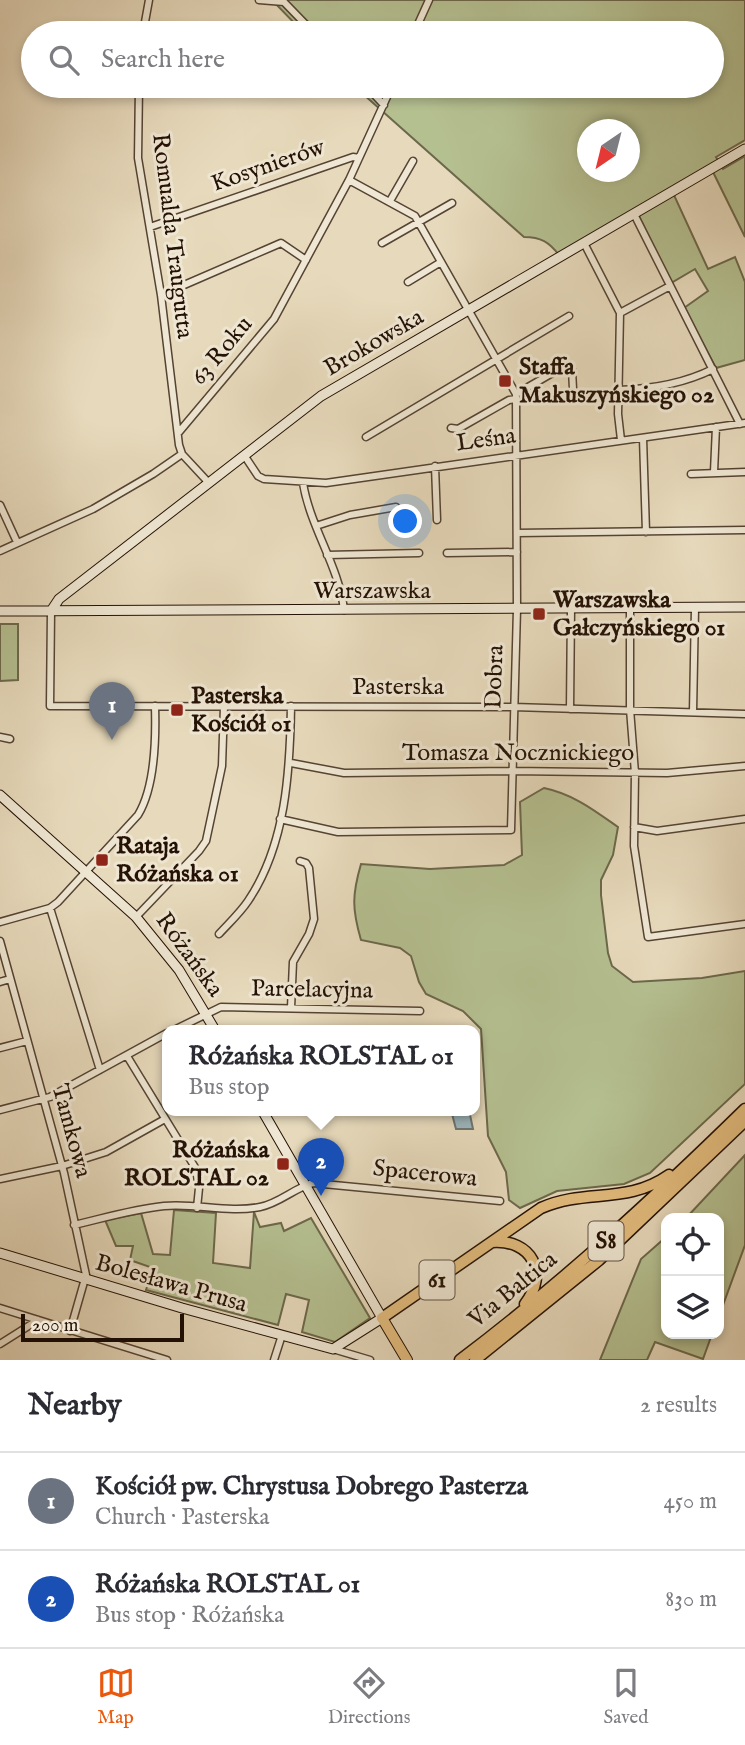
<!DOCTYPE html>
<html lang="en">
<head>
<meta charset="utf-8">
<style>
	body { margin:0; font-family:"IM FELL English",serif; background:#f2f2f3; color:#2b2b33 }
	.controls { position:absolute; right:21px; bottom:21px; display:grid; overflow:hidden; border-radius:14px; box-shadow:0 4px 10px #0003 }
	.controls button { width:63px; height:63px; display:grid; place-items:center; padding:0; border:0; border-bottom:2px solid #e1e1e2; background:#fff; color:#2b2b33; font:35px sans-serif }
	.compass { position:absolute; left:577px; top:119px; width:63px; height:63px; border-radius:50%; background:#fff; box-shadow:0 4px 10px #0003; rotate:215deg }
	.scale { position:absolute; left:21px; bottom:18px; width:163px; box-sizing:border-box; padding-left:7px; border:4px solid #241105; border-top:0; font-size:19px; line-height:24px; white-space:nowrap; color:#241105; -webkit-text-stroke:5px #efe7d3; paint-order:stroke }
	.you { position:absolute; left:406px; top:522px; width:24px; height:24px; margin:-18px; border:5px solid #fff; border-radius:50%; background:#1a73e8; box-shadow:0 0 0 10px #1a73e833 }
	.badge { display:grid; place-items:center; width:46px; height:46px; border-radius:50%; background:#ea580c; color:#fff; font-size:23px; font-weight:700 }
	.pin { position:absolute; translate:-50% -58px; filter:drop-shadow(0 2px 4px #0008) }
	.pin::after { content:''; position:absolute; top:37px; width:24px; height:21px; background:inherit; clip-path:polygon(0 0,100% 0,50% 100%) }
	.popup { position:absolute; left:162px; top:1025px; width:318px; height:91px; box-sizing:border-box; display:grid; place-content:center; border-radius:14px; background:#fff; filter:drop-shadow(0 2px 5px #0005); font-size:23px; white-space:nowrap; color:#7c7c81 }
	.popup b { font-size:26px; color:#2b2b33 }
	.popup::after { content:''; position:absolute; left:50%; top:100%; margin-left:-14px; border:14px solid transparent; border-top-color:#fff }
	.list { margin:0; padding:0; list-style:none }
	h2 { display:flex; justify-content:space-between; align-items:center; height:91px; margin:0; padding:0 28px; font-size:30px }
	h2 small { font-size:23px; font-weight:400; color:#7c7c81 }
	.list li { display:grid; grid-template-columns:46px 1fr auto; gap:21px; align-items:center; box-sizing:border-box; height:98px; padding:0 28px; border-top:2px solid #e1e1e2 }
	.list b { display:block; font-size:26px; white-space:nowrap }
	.list p { margin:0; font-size:23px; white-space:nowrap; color:#7c7c81 }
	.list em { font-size:23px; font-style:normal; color:#7c7c81 }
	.icon { flex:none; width:38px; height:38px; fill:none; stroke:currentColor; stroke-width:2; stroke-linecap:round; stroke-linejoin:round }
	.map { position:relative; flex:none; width:745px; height:1360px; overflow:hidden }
	.search { position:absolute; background:#fff; box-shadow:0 4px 10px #0003; left:21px; right:21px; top:21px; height:77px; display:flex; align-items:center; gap:18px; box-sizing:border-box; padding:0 24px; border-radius:38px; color:#7c7c81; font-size:26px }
	.sheet { height:287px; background:#fff }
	nav { display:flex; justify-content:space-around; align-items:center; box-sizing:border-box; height:98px; border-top:2px solid #e1e1e2; background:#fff; font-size:19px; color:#7c7c81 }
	nav a { display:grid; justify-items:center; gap:4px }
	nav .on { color:#ea580c }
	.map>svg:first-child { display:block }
</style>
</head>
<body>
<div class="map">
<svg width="745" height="1360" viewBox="0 0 745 1360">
	<rect width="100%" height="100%" fill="#e7dabc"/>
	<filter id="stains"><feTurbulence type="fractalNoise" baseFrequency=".00286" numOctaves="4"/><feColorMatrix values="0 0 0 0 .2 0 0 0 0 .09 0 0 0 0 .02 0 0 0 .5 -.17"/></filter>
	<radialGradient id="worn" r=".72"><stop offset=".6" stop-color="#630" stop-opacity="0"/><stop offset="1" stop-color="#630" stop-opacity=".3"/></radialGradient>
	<path fill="#b5c091" stroke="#6c684b" stroke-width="2" fill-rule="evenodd" d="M272,0H745V140L716,157L723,169L745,156V237L712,170L673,193L708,269L735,257L745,282V360L716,368L684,308L708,291L695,269L671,283L638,214L559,255C549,242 541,237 524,237L354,86H712V33H304ZM588,130H630V172H588Z
		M0,624H18V680L0,681Z
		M544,788C573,794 594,810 618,827L613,855L601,880V895L608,953L612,966L633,982L702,978L745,971V1084L650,1173L624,1184L557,1191L520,1208L509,1200L506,1172L488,1136L481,1029L463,1011L426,994L419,982L411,956L400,948L361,940C352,909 352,895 361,864L430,869L504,865L522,855L520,802Z
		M745,1155V1245L719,1316V1218H686Z
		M174,1210L216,1213L213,1263L250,1268L254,1212L260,1227L281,1223L284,1231L311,1218L370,1318L335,1342L302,1332L309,1300L286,1294L278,1325L146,1290L153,1268L130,1260L133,1246H116L105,1220L141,1213L153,1254L170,1255Z
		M666,1237V1334H712L703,1359L655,1342L647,1360H600L641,1259Z"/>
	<path fill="#9db7bd" stroke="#6d7573" stroke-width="2" d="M451,1110H469L473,1129H456Z"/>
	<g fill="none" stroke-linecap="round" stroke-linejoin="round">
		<defs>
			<path id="street" d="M259,0L284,2
				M282,0L314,33
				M143,33L149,0
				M414,33L429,0
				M139,86L138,158L161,295L179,445L182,454L208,482
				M366,86L384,105
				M390,201L413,161
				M634,214L740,424
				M150,227L353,157L359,158
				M382,243L452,203
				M584,243L620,313L618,414L621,440
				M408,282L441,262
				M161,295L281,243L306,260
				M620,313L670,286
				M619,390C651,389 685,383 713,369
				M516,394L568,364L572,370L573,389
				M451,428L458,429L509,400L516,399
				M179,432L274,319L349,180L392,86
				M366,437L569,316
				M643,438L646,532
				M244,455L258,476L264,479L326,483L745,423
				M435,466L437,520
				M714,472L716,427
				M691,474L745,472
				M303,483C310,527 339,566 344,610
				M0,505L17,542
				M316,526L350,515L396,507
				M517,533L745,530
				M0,551L93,509L153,474L182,454
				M447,553L517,552
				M327,555L419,553
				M630,608V709L635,773L634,846L648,937L745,924
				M51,611L50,706L513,707L745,714
				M570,709L571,608
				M693,712L695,608
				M0,737L10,739
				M291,763L344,773L512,771L667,773L745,766
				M280,819L338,832L511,830L517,609L516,394L415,216L349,180
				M634,827L657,831L745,819
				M50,908L100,1070
				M136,917L199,851L206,841L222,766L224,706
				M0,922L50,908L58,902L138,815C155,787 156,738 155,706
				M219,934C229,923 240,913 248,901C286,845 290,771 291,706
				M0,941L64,1173L86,1275L70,1331
				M0,982L10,979
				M291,1008L293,962L309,934L314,919L309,868L306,863L300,861
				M174,1030L221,1007L420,1011
				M0,1048L27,1041
				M127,1056L196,1169L199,1188L197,1208
				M0,1110L50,1097L167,1033
				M0,1179L62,1166L106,1152L165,1119
				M74,1225C104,1218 134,1209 164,1206C196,1203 228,1213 260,1207C280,1203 294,1188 313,1183L500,1201
				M0,1308L167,1360
				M0,1344L38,1320
				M333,1349L370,1360
				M274,1360L282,1335"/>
			<path id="secondary" d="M0,611L745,607
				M51,611L59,599L321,396L745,149
				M0,795L136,917L179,970L215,1030
				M0,1253L182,1308L333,1349L382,1318L262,1110"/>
			<path id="primary" d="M382,1318L407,1360"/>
			<path id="highway" d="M492,1242C532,1239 549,1273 525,1304
				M382,1318L541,1208C586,1188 626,1205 669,1175
				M460,1360C562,1283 654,1198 745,1109
				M475,1360L599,1260L745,1121"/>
		</defs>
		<use href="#street" stroke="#554333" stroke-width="9"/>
		<use href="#secondary" stroke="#241105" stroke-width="11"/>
		<use href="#primary" stroke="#241105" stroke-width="12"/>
		<use href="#highway" stroke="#241105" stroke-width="13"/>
		<use href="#street" stroke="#efe7d3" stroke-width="6"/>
		<use href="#secondary" stroke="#efe7d3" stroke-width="9"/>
		<use href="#primary" stroke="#e4bd7e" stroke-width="10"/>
		<use href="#highway" stroke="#e4bd7e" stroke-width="10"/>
	</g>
	<g fill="#8f2418" stroke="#efe7d3" stroke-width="2.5">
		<rect x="498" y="374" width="14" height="14" rx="3.5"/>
		<rect x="532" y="607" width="14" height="14" rx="3.5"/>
		<rect x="170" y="703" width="14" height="14" rx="3.5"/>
		<rect x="95" y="853" width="14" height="14" rx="3.5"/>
		<rect x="276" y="1157" width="14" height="14" rx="3.5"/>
	</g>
	<g text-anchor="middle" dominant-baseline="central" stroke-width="6" stroke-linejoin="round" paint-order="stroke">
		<g fill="#efe7d3" stroke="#615143" stroke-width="2">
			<rect x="588.5" y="1221.5" width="35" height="39" rx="5"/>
			<rect x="419.5" y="1260.5" width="35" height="39" rx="5"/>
		</g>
		<g font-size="23" font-weight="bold" fill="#241105">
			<text x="606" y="1241">S8</text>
			<text x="437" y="1280">61</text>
		</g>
		<g font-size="24" fill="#241105" stroke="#efe7d3">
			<text transform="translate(268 166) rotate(-19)">Kosynierów</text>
			<text transform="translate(172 236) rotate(83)">Romualda Traugutta</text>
			<text transform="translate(374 343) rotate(-30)">Brokowska</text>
			<text transform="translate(222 351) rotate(-50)">63 Roku</text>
			<text transform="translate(486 440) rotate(-8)">Leśna</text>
			<text x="372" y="591">Warszawska</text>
			<text transform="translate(495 677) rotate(-88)">Dobra</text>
			<text x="398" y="687">Pasterska</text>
			<text x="518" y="753">Tomasza Nocznickiego</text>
			<text transform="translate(189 955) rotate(54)">Różańska</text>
			<text transform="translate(312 990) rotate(1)">Parcelacyjna</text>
			<text transform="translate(71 1131) rotate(75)">Tamkowa</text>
			<text transform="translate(425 1174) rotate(6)">Spacerowa</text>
			<text transform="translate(171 1284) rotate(16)">Bolesława Prusa</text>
			<text transform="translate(513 1290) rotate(-39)">Via Baltica</text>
		</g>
		<g font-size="24" font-weight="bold" fill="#241105" stroke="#efe7d3" text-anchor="start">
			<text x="519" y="367">Staffa<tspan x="519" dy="28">Makuszyńskiego 02</tspan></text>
			<text x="553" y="600">Warszawska<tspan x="553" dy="28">Gałczyńskiego 01</tspan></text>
			<text x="191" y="696">Pasterska<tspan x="191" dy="28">Kościół 01</tspan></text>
			<text x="116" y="846">Rataja<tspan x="116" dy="28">Różańska 01</tspan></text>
			<text x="269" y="1150" text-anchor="end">Różańska<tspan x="269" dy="28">ROLSTAL 02</tspan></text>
		</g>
	</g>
	<rect width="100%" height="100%" filter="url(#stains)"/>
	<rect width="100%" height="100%" fill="url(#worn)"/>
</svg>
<div class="controls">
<button><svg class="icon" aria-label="locate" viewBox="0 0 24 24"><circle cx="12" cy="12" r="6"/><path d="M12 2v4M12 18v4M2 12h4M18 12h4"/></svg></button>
<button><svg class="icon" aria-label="layers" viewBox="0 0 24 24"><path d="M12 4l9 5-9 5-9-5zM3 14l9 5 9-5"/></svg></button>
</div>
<svg class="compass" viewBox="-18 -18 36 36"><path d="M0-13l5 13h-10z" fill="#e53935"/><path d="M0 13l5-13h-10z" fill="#7c7c81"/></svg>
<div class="scale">200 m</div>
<div class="you"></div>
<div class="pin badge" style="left:112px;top:740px;background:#6b7280">1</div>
<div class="pin badge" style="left:321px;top:1196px;background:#1a4fb4">2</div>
<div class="popup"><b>Różańska ROLSTAL 01</b>Bus stop</div>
<div class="search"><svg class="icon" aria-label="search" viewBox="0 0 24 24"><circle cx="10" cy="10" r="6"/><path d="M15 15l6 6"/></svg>Search here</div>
</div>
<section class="sheet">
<h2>Nearby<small>2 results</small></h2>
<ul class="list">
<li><span class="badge" style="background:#6b7280">1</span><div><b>Kościół pw. Chrystusa Dobrego Pasterza</b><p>Church · Pasterska</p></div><em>450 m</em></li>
<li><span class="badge" style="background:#1a4fb4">2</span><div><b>Różańska ROLSTAL 01</b><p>Bus stop · Różańska</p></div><em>830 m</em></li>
</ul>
</section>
<nav>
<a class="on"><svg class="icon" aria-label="map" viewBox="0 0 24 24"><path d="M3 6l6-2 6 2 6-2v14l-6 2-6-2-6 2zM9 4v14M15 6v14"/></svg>Map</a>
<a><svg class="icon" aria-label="directions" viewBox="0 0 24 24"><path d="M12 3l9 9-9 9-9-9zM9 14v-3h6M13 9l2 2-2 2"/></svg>Directions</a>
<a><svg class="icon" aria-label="saved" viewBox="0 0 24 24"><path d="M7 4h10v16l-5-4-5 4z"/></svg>Saved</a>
</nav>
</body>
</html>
